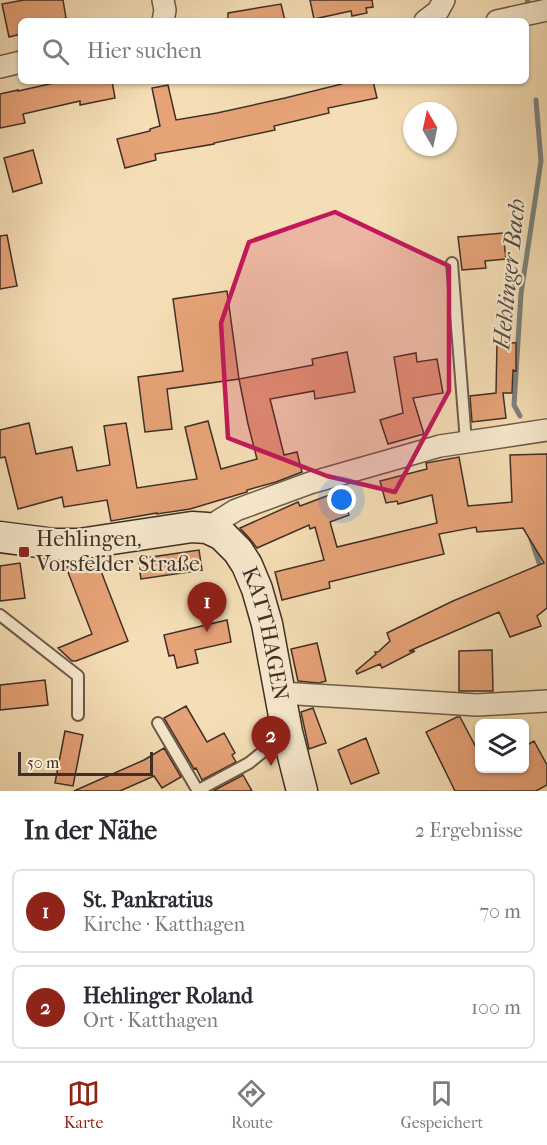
<!DOCTYPE html>
<html lang="de">
<head>
<meta charset="utf-8">
<style>
	body { margin:0; font-family:"IM FELL French Canon",serif; background:#f2f2f3; color:#2b2b33 }
	.controls { position:absolute; right:18px; bottom:18px; display:grid; overflow:hidden; border-radius:9px; box-shadow:0 2px 4px #0004 }
	.controls button { width:54px; height:54px; display:grid; place-items:center; padding:0; border:0; border-bottom:2px solid #e1e1e2; background:#fff; color:#2b2b33; font:30px sans-serif }
	.compass { position:absolute; left:403px; top:102px; width:54px; height:54px; border-radius:50%; background:#fff; box-shadow:0 2px 4px #0004; rotate:351deg }
	.scale { position:absolute; left:18px; bottom:15px; width:135px; box-sizing:border-box; padding-left:6px; border:3px solid #3f2f27; border-top:0; font-size:16px; line-height:21px; white-space:nowrap; color:#3f2f27; -webkit-text-stroke:4px #f8eacf; paint-order:stroke }
	.you { position:absolute; left:342px; top:500px; width:21px; height:21px; margin:-15px; border:4px solid #fff; border-radius:50%; background:#1a73e8; box-shadow:0 0 0 9px #1a73e833 }
	.badge { display:grid; place-items:center; width:39px; height:39px; border-radius:50%; background:#8f2418; color:#fff; font-size:20px; font-weight:700 }
	.pin { position:absolute; translate:-50% -50px; filter:drop-shadow(0 2px 3px #0008) }
	.pin::after { content:''; position:absolute; top:32px; width:21px; height:18px; background:inherit; clip-path:polygon(0 0,100% 0,50% 100%) }
	.list { margin:0; padding:0; list-style:none }
	h2 { display:flex; justify-content:space-between; align-items:center; height:78px; margin:0; padding:0 24px; font-size:26px }
	h2 small { font-size:20px; font-weight:400; color:#7c7c81 }
	.list li { display:grid; grid-template-columns:39px 1fr auto; gap:18px; align-items:center; box-sizing:border-box; height:84px; margin:0 12px 12px; padding:0 12px; border:2px solid #e1e1e2; border-radius:9px }
	.list b { display:block; font-size:22px; white-space:nowrap }
	.list p { margin:0; font-size:20px; white-space:nowrap; color:#7c7c81 }
	.list em { font-size:20px; font-style:normal; color:#7c7c81 }
	.icon { flex:none; width:33px; height:33px; fill:none; stroke:currentColor; stroke-width:2; stroke-linecap:round; stroke-linejoin:round }
	.map { position:relative; flex:none; width:547px; height:791px; overflow:hidden }
	.search { position:absolute; background:#fff; box-shadow:0 2px 4px #0004; left:18px; right:18px; top:18px; height:66px; display:flex; align-items:center; gap:15px; box-sizing:border-box; padding:0 21px; border-radius:9px; color:#7c7c81; font-size:22px }
	.sheet { height:270px; background:#fff }
	nav { display:flex; justify-content:space-around; align-items:center; box-sizing:border-box; height:84px; border-top:2px solid #e1e1e2; background:#fff; font-size:16px; color:#7c7c81 }
	nav a { display:grid; justify-items:center; gap:3px }
	nav .on { color:#8f2418 }
	.map>svg:first-child { display:block }
</style>
</head>
<body>
<div class="map">
<svg width="547" height="791" viewBox="0 0 547 791">
	<rect width="100%" height="100%" fill="#f5deb5"/>
	<filter id="stains"><feTurbulence type="fractalNoise" baseFrequency=".00333" numOctaves="4"/><feColorMatrix values="0 0 0 0 .2 0 0 0 0 .09 0 0 0 0 .02 0 0 0 .5 -.17"/></filter>
	<radialGradient id="worn" r=".72"><stop offset=".6" stop-color="#630" stop-opacity="0"/><stop offset="1" stop-color="#630" stop-opacity=".3"/></radialGradient>
	<g fill="none" stroke-linecap="round" stroke-linejoin="round">
		<path stroke="#7a827f" stroke-width="5" d="M527,3L528,0
			M520,416L514,405L521,294L541,161L536,100
			M531,539L539,563L547,573"/>
	</g>
	<path fill="#e7a378" stroke="#3f2f27" stroke-width="1.5" d="M24,0H63L66,18L53,21H21V34L9,37L2,4Z
		M310,0H372L373,7L366,8L367,13L352,16L351,11L314,19Z
		M281,4L285,21H228V13Z
		M63,81H112L115,98L80,105V101L23,114L25,123L0,128V94L18,90V91Z
		M342,81H373L377,98L328,108L329,113L274,126L275,130L214,143V144L155,154L156,160L125,168L117,139L150,131V129L160,126L152,88L168,85L176,120L217,113L285,98L342,84Z
		M33,150L42,183L13,192L4,158Z
		M503,233L506,259L485,261L486,268L462,270L458,237Z
		M7,235L17,286L0,289V236Z
		M227,291L239,379L167,389L172,429L145,432L138,377L183,371L173,299Z
		M497,342L516,343V371L513,370L512,393H503L506,418L472,422L470,396L496,393Z
		M347,352L355,392L315,399L314,391L270,399L284,455L297,452L302,472L276,482L247,490V492L190,509L157,514V513L111,521L107,500L64,507L62,497L18,509L5,457L0,458V430L29,423L36,454L72,447L77,471L110,465L104,426L126,423L137,488L197,479L185,427L208,421L221,469L257,459L248,424L239,379L313,365L312,359Z
		M416,353L417,362L437,359L443,393L413,398L424,434L388,444L380,420L403,413L394,357Z
		M547,454V608L537,616L541,626L510,637L499,612L409,651H415L382,668L380,664L357,674L356,671L376,654L375,652H378L390,641L387,633L453,601L544,563L523,528L477,532L476,527L439,534L444,554L329,582L330,588L282,600L275,572L324,560L315,527L310,529L309,525L257,548L250,539L240,528L298,502L300,506L340,491L349,515L330,522L337,547L437,523L432,495L398,504L397,501L386,503L380,481L427,469L426,463L459,457L468,506L512,502L510,455Z
		M199,550L202,570L141,579L138,559Z
		M20,563L25,598L0,601V566Z
		M99,566L128,641L76,661H72L58,648L92,634L66,567Z
		M227,620L231,642L195,650L198,663L177,668L174,655L169,656L164,635Z
		M317,643L326,681L319,683L298,681L291,649Z
		M492,650L493,691H459V651Z
		M45,680L48,705L0,710V685Z
		M186,706L207,742L224,733L235,753L232,755L236,762L202,780L196,768L194,769L164,718Z
		M313,708L326,743L309,749L301,712Z
		M457,717H460L480,755V768H525V746L534,741L547,765V785L536,791H455L426,732Z
		M65,731L83,735L73,786L55,783Z
		M366,738L379,773L351,784L338,750Z
		M164,748L181,777L162,788L154,776L120,791H74L144,760Z
		M243,775L252,791H213Z"/>
	<g fill="none" stroke-linecap="round" stroke-linejoin="round">
		<defs>
			<path id="lane" d="M452,263L466,442
				M0,615L78,676V715
				M158,723L198,791
				M197,791L249,763L285,734"/>
			<path id="street" d="M163,21L165,10L163,0
				M425,21L438,11L444,0
				M497,21L547,10
				M0,67L21,62
				M207,528L236,510L310,483L440,446L547,430
				M281,693L477,705L547,701"/>
			<g id="secondary">
				<path id="s1" d="M0,537L55,544H79L192,527L207,528L222,535L238,551L247,565L257,589L267,624L287,732L302,791"/>
			</g>
		</defs>
		<use href="#lane" stroke="#6c5b4a" stroke-width="14"/>
		<use href="#street" stroke="#6c5b4a" stroke-width="24"/>
		<use href="#secondary" stroke="#3f2f27" stroke-width="33"/>
		<use href="#lane" stroke="#f8eacf" stroke-width="10"/>
		<use href="#street" stroke="#f8eacf" stroke-width="21"/>
		<use href="#secondary" stroke="#f8eacf" stroke-width="30"/>
	</g>
	<path fill="#c2185b" fill-opacity="0.2" stroke="#c2185b" stroke-width="4.5" stroke-linejoin="round" d="M335,212L449,266V391L395,492L327,476L228,438L221,323L249,242Z"/>
	<rect fill="#8f2418" stroke="#f8eacf" stroke-width="2" x="18" y="546" width="12" height="12" rx="3"/>
	<g text-anchor="middle" dominant-baseline="central" stroke-width="4.5" stroke-linejoin="round" paint-order="stroke">
		<g font-size="22" fill="#3f2f27" stroke="#f8eacf" text-anchor="start">
			<text x="36" y="539">Hehlingen,<tspan x="36" dy="25">Vorsfelder Straße</tspan></text>
		</g>
		<g font-size="22" fill="#3f2f27" stroke="#f8eacf">
			<text stroke="none"><textPath href="#s1" startOffset="336">KATTHAGEN</textPath></text>
		</g>
		<g font-size="24" font-style="italic" fill="#534b44" stroke="#f8eacf">
			<text transform="translate(509 274) rotate(-84)">Hehlinger Bach</text>
		</g>
	</g>
	<rect width="100%" height="100%" filter="url(#stains)"/>
	<rect width="100%" height="100%" fill="url(#worn)"/>
</svg>
<div class="controls">
<button><svg class="icon" aria-label="layers" viewBox="0 0 24 24"><path d="M12 4l9 5-9 5-9-5zM3 14l9 5 9-5"/></svg></button>
</div>
<svg class="compass" viewBox="-18 -18 36 36"><path d="M0-13l5 13h-10z" fill="#e53935"/><path d="M0 13l5-13h-10z" fill="#7c7c81"/></svg>
<div class="scale">50 m</div>
<div class="you"></div>
<div class="pin badge" style="left:207px;top:632px">1</div>
<div class="pin badge" style="left:271px;top:766px">2</div>
<div class="search"><svg class="icon" aria-label="search" viewBox="0 0 24 24"><circle cx="10" cy="10" r="6"/><path d="M15 15l6 6"/></svg>Hier suchen</div>
</div>
<section class="sheet">
<h2>In der Nähe<small>2 Ergebnisse</small></h2>
<ul class="list">
<li><span class="badge">1</span><div><b>St. Pankratius</b><p>Kirche · Katthagen</p></div><em>70 m</em></li>
<li><span class="badge">2</span><div><b>Hehlinger Roland</b><p>Ort · Katthagen</p></div><em>100 m</em></li>
</ul>
</section>
<nav>
<a class="on"><svg class="icon" aria-label="map" viewBox="0 0 24 24"><path d="M3 6l6-2 6 2 6-2v14l-6 2-6-2-6 2zM9 4v14M15 6v14"/></svg>Karte</a>
<a><svg class="icon" aria-label="directions" viewBox="0 0 24 24"><path d="M12 3l9 9-9 9-9-9zM9 14v-3h6M13 9l2 2-2 2"/></svg>Route</a>
<a><svg class="icon" aria-label="saved" viewBox="0 0 24 24"><path d="M7 4h10v16l-5-4-5 4z"/></svg>Gespeichert</a>
</nav>
</body>
</html>
